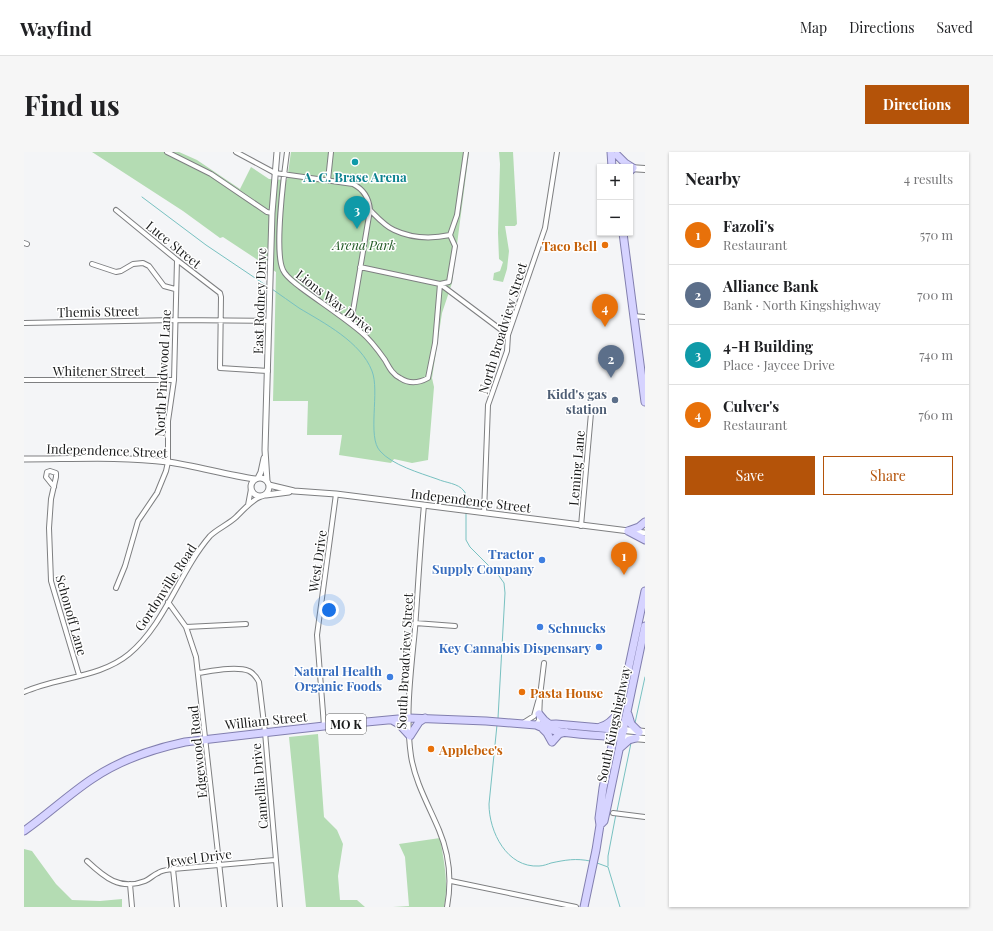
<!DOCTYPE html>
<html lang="en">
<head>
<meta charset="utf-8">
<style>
	body { margin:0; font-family:"Playfair Display",serif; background:#f6f6f6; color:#202124 }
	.controls { position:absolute; right:12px; top:12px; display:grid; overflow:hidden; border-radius:0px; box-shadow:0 1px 3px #0004 }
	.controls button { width:36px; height:36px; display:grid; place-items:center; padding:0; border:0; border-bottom:1px solid #e0e0e0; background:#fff; color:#202124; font:20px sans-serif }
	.you { position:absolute; left:305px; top:458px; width:14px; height:14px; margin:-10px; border:3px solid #fff; border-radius:50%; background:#1a73e8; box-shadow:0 0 0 6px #1a73e833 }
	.badge { display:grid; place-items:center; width:26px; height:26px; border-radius:50%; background:#b45309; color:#fff; font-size:13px; font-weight:700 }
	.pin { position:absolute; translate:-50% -33px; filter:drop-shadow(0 1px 2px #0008) }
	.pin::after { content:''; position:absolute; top:21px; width:14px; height:12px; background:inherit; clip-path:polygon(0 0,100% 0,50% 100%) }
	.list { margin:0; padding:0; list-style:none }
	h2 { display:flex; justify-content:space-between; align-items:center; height:52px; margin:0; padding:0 16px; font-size:17px }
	h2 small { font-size:13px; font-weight:400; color:#757577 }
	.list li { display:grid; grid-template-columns:26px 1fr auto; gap:12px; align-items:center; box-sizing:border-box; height:60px; padding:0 16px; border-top:1px solid #e0e0e0 }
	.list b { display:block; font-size:15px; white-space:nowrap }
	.list p { margin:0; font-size:13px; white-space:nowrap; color:#757577 }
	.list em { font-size:13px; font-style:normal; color:#757577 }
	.actions { display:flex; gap:8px; padding:12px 16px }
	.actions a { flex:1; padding:9px 0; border:1px solid #b45309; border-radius:0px; text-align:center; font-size:14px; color:#b45309 }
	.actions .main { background:#b45309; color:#fff }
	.map { position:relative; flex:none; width:621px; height:755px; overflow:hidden; border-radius:0px }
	header { display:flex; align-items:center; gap:24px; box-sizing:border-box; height:56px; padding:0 20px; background:#fff; border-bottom:1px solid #e0e0e0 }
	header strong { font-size:19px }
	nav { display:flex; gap:22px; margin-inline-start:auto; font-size:14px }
	.intro { display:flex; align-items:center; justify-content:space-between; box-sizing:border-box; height:96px; padding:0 24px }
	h1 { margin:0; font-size:28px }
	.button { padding:10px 18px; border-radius:0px; background:#b45309; color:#fff; font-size:14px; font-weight:700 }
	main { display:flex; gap:24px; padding:0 24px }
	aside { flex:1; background:#fff; border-radius:0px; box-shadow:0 1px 3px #0004 }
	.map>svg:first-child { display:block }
</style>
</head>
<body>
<header>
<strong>Wayfind</strong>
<nav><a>Map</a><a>Directions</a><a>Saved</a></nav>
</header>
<div class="intro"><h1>Find us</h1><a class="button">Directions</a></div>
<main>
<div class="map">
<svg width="621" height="755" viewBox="0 0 621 755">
	<rect width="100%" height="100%" fill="#f4f5f7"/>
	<path fill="#b4dcb3" d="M68,0H155L173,8L216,37L227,15L245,27L263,28L267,0H445L428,131L418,161L408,226L410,235L404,308L388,311L370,307L367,311L315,303L318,283H283L284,249H249L252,120L199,85L196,86L159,59Z
		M475,0H489L493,72L491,74H481L485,99L483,117L479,130L469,128L470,121L476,119L479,110L475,107L474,81L476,12Z
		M294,582L300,665L313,678L319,692L314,724L316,748H333L341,755H282L265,585Z
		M416,686C420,710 425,732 420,755H369L385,754L381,705L375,692Z
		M0,697L8,699L32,732L48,748L76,749L98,747V755H0Z"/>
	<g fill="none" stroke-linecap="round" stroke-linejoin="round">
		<path stroke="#78c1c1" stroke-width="1" d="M118,45L182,93L243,134
			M248,137C257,143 266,150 275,156C300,171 337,190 348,219C356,239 343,285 356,299C368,313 396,321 413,327C422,331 434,331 440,339C444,344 443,351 443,357
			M442,360V388L446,395L475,424L480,431L481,441L474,566
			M611,571L621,525
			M473,573L465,652C465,680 483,716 515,714C519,714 524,712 527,711C541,708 552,706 566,709
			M593,659L607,591
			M573,711L584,715L596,755
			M584,714V704L592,662"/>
		<defs>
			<path id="minor" d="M143,0L187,22L243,60L248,61
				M212,0L251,21L329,32C339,37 345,46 346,58L328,165L325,169
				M263,0C260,22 250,100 259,118C262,125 270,130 276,135C296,150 318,164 337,180C347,188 354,198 361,208C365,215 368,222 376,226C385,232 395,231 404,226L411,191L416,132L425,130L431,94L426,83L433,63L442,0
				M304,28L307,0
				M92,58L153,108L196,141L197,145L196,216L244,219
				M346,58C353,65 361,74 370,78C389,87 407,87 426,83
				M0,91L3,92
				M68,112L92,120L97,119L109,112L119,111L125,114L140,134L151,137
				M336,115L416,132L484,183
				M609,164L621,165
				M0,171L151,168L245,169
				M0,228H150
				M30,335L22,325L23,320L26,319L32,321V325L27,347L25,376L27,429L55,523
				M224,353L227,337
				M400,353C396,395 394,436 391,477C387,519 381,563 387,604C391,630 405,654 415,678C426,704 428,728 423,755
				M460,361L464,253L483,199L484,183L521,76L533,0
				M557,374L567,261
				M92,436L101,414L114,369L133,341L142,319L144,310V269L150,228L153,108
				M144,450L162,475L172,505L200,755
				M391,471L431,474
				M162,475L222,472
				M174,521C188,519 212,514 225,519C229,521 233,526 235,530L241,580L256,755
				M0,540C33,525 76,526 105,502C142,471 155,420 186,384C193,377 203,373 211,366C219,359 226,349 236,345
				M499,571L510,564L515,546
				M512,573L515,568L516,544L520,511
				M300,574L293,483L312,342
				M589,661L621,665
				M63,709C80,725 96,739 121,729C126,727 129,723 134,721C138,718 144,718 149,717L251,708
				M149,717L153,755
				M427,729L552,755
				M106,732L108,755"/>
			<path id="tertiary" d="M0,307C48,307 96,304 144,310C173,314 202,323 231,327
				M227 335a9 9 0 1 1 18 0a9 9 0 1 1-18 0Z
				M234,326L237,320L240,306
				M243,329L241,298L248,61L253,0
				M245,333L270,339L312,342L621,381
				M242,343L265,340"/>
			<path id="secondary" d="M606,16L621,17
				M600,578L621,580
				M598,585L621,587"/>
			<path id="primary" d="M587,0L588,15
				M593,3L601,11L609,16L606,19
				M599,81L621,250
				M604,379L615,375L621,370
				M604,379L621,388
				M515,562L520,568L525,572
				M604,562L607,572L615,580
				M368,568L375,572L386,584L395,570L401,566
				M512,573C528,582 574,583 594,585
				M576,575C584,573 589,568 594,561
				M519,577L523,581L528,590L535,582L542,580
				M596,596L605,588L612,586
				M576,673L580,669L582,660L621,474
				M0,679C23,663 44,643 68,627C96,608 128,597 161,590L300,574L385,566L462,569L512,573L532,572L600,578
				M560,755L572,698L576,673L575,666L579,636L621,439"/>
		</defs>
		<use href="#minor" stroke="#7e7f81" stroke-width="6"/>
		<use href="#tertiary" stroke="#7e7f81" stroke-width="7"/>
		<use href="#secondary" stroke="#7e7f81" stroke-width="8"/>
		<use href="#primary" stroke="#827faf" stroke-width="9"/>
		<use href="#minor" stroke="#fff" stroke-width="4"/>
		<use href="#tertiary" stroke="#fff" stroke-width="5"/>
		<use href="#secondary" stroke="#fff" stroke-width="6"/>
		<use href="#primary" stroke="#d6d3ff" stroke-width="7"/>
	</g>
	<circle fill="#0f9aa8" stroke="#fff" stroke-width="1.5" cx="331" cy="10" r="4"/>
	<g fill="#e8710a" stroke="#fff" stroke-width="1.5">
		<circle cx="581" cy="93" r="4"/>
		<circle cx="498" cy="540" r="4"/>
		<circle cx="407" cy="597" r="4"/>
	</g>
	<circle fill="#5c6f8a" stroke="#fff" stroke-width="1.5" cx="591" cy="248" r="4"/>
	<g fill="#3f7fe0" stroke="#fff" stroke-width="1.5">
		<circle cx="518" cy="408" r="4"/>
		<circle cx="516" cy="475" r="4"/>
		<circle cx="575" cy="495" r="4"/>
		<circle cx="366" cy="525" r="4"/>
	</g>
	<g text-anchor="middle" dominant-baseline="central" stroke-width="3" stroke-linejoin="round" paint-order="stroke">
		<rect fill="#fff" stroke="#5f5f5f" stroke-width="1" x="302" y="562" width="40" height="20" rx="3"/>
		<g font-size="12" font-weight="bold" fill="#1a1b1b">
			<text x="322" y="572">MO K</text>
		</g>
		<g font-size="13" font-weight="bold" fill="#0d838f" stroke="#fff">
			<text x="331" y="24">A. C. Brase Arena</text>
		</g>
		<g font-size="13" fill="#1a1b1b" stroke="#fff">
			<text transform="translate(150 92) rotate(39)">Luce Street</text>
			<text transform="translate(235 149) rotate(-88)">East Rodney Drive</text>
			<text transform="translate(311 149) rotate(38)">Lions Way Drive</text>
			<text transform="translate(74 159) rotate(-1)">Themis Street</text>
			<text transform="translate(478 176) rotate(-73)">North Broadview Street</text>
			<text x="75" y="218">Whitener Street</text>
			<text transform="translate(138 221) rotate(-87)">North Pindwood Lane</text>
			<text transform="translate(83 298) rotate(2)">Independence Street</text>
			<text transform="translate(552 316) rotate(-85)">Leming Lane</text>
			<text transform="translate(447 348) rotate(7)">Independence Street</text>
			<text transform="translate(293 409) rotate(-82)">West Drive</text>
			<text transform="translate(141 435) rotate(-57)">Gordonville Road</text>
			<text transform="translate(48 463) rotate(74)">Schonoff Lane</text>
			<text transform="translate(380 509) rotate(-87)">South Broadview Street</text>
			<text transform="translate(242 568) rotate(-6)">William Street</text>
			<text transform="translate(589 572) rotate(-78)">South Kingshighway</text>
			<text transform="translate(173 600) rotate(-96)">Edgewood Road</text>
			<text transform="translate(235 634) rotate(-95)">Camellia Drive</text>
			<text transform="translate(175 705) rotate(-7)">Jewel Drive</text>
		</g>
		<g font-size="13" font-style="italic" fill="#215924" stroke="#fff">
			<text x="340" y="92">Arena Park</text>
		</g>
		<g font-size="13" font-weight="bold" fill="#c56008" stroke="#fff" text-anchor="start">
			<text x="573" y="93" text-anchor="end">Taco Bell</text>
			<text x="506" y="540">Pasta House</text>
			<text x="415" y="597">Applebee's</text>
		</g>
		<g font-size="13" font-weight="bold" fill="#4e5e75" stroke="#fff" text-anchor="end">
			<text x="583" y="241">Kidd's gas<tspan x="583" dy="15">station</tspan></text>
		</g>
		<g font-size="13" font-weight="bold" fill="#366cbe" stroke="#fff" text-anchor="end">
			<text x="510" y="401">Tractor<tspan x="510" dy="15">Supply Company</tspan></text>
			<text x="524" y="475" text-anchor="start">Schnucks</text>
			<text x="567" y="495">Key Cannabis Dispensary</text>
			<text x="358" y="518">Natural Health<tspan x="358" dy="15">Organic Foods</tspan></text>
		</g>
	</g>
</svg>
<div class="controls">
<button>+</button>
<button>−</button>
</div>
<div class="you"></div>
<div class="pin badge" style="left:600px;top:423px;background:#e8710a">1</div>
<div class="pin badge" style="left:587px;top:226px;background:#5c6f8a">2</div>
<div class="pin badge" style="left:333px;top:77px;background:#0f9aa8">3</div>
<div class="pin badge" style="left:581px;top:175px;background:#e8710a">4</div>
</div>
<aside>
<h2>Nearby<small>4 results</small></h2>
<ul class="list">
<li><span class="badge" style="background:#e8710a">1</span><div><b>Fazoli's</b><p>Restaurant</p></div><em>570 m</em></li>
<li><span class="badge" style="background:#5c6f8a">2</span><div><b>Alliance Bank</b><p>Bank · North Kingshighway</p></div><em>700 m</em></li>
<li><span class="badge" style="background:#0f9aa8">3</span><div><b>4-H Building</b><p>Place · Jaycee Drive</p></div><em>740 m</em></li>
<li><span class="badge" style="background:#e8710a">4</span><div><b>Culver's</b><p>Restaurant</p></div><em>760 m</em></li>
</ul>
<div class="actions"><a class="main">Save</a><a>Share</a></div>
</aside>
</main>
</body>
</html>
